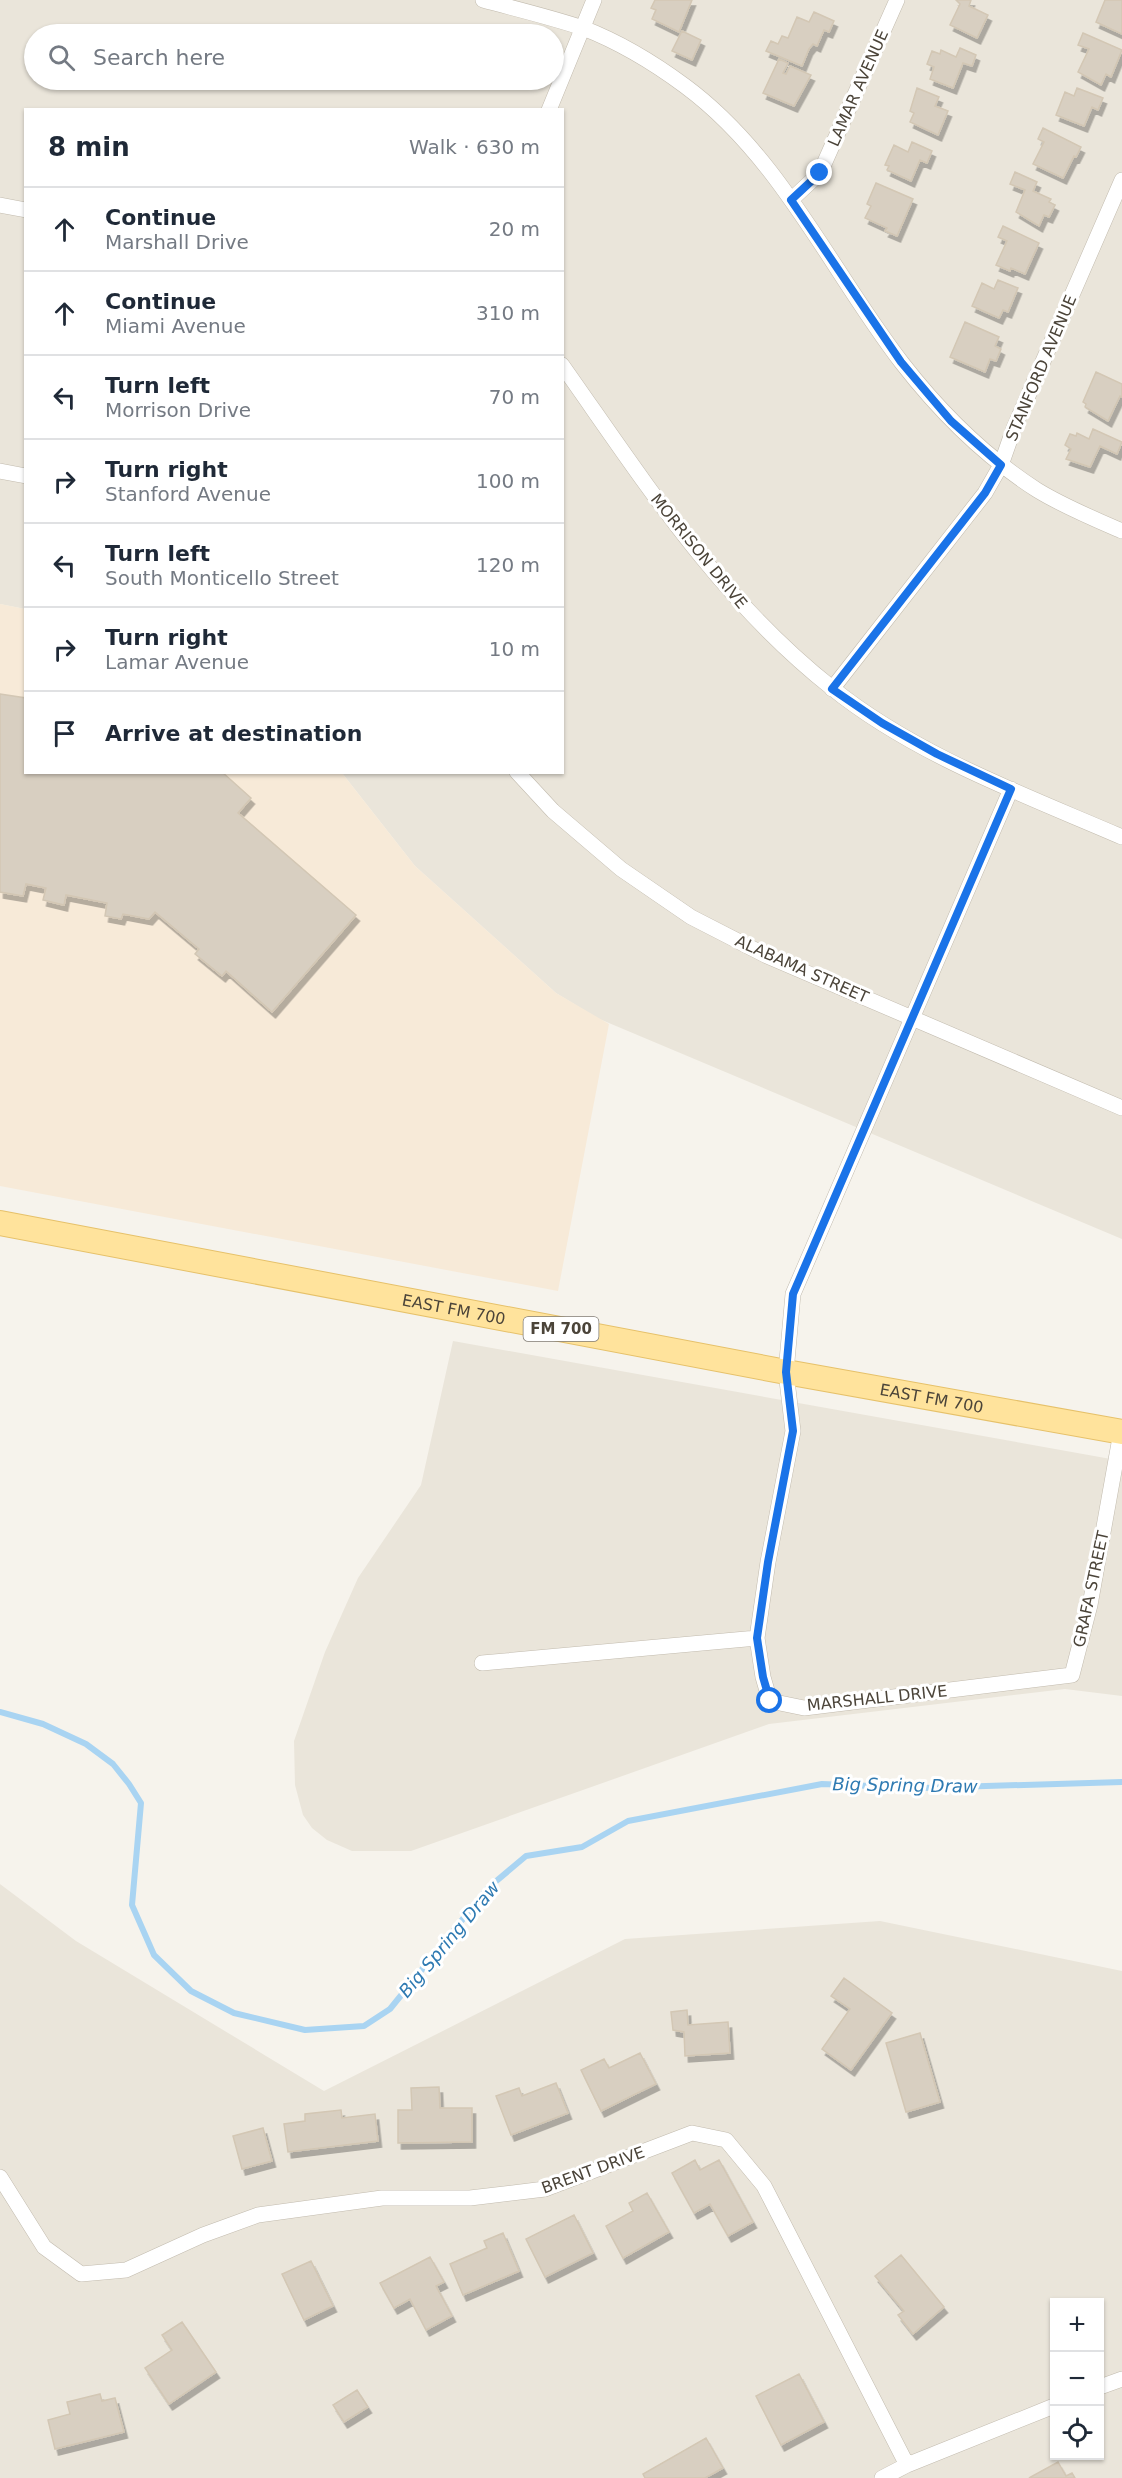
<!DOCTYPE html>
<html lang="en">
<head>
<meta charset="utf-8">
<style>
	body { margin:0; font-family:"DejaVu Sans",sans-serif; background:#f2f2f3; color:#1f2937 }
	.controls { position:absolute; right:18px; bottom:18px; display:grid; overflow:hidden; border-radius:0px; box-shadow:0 2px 4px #0004 }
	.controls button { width:54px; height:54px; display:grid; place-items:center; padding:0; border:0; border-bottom:2px solid #e0e1e3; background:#fff; color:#1f2937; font:30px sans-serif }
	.stop { position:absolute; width:18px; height:18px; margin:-14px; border:4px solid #1a73e8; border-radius:50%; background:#fff }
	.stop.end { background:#1a73e8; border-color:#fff; box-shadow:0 2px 6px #0008 }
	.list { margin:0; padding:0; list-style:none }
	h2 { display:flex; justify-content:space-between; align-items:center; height:78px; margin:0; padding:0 24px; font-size:26px }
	h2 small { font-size:20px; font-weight:400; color:#747a83 }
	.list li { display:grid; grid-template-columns:39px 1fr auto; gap:18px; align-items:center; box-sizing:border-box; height:84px; padding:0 24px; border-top:2px solid #e0e1e3 }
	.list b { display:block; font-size:22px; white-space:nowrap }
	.list p { margin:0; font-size:20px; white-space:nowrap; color:#747a83 }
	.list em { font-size:20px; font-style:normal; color:#747a83 }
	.icon { flex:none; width:33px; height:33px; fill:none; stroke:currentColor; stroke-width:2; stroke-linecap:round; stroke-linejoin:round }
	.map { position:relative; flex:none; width:1122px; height:2478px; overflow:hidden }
	.search { position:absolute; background:#fff; box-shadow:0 2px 4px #0004; left:24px; top:24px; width:540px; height:66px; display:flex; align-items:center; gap:15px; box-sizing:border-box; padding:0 21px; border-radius:33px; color:#747a83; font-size:22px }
	.panel { position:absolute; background:#fff; box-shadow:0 2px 4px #0004; left:24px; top:108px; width:540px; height:666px; border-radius:0px }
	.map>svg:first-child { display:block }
</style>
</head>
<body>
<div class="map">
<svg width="1122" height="2478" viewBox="0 0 1122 2478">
	<defs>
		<filter id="shadow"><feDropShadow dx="3.5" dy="6" stdDeviation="0" flood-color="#0004"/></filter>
	</defs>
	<rect width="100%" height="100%" fill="#f6f3ec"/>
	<path fill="#eae5da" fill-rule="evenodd" d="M0,0H1122V1239L597,1018L556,993L415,866L342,773L562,772V110H26L25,609L0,604ZM34,34H554V80H34Z
		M453,1341L1122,1461V1696L1065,1689L769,1724L411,1851H352L327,1840L312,1828L303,1815L295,1785L294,1741L325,1652L358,1578L421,1485Z
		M0,1884L76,1941L324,2091L625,1939L880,1921L1122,1971V2478H0ZM1054,2302H1100V2456H1054Z"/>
	<path fill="#f7ead8" d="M0,604L25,609L26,772L342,773L415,866L556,993L609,1024L558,1291L0,1186Z"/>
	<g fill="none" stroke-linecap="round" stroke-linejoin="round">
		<path stroke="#a9d4f2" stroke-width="6" d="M0,1712L43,1724L86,1744L113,1764L129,1784L141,1803L132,1905L154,1955L191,1991L234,2013L305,2030L364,2026L390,2009L488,1888L526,1856L582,1847L628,1821L822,1784L922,1788L1122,1782"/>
	</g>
	<path fill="#d8cfc1" stroke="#d3c7b4" stroke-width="1.5" filter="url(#shadow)" d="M655,0H692L679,32L652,19L656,10L651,8Z
		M956,0H971L969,6L988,15L977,38L950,25L960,4Z
		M1105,0H1122V34L1096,22Z
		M814,12L834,21L829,32L824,30L817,46L813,44L809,49L802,66L766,51L771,41L778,44L782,36L788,38L797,17L809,22Z
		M682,31L701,40L692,60L672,51Z
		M1083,33L1122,50L1111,77L1106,74L1101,85L1078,72L1089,49L1078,45Z
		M960,48L976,55L972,66L963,63L953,88L930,79L934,67L927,64L932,51L940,54L941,50L956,57Z
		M779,59L788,63L783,73L786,74L790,66L811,75L794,106L763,93Z
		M917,88L939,97L935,106L948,111L938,135L910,122L914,113L910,111Z
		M1077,88L1103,98L1098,110L1092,107L1084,126L1056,115L1065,92L1074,96Z
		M1043,128L1081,147L1076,157L1074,156L1063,178L1033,164L1044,142L1038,139Z
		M912,142L932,151L927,163L920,160L911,181L887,170L889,166L885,165L894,145L908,152Z
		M1015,172L1037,182L1033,191L1051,199L1049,202L1055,205L1049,217L1044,215L1039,226L1016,212L1025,190L1010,184Z
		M876,183L913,199L897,236L885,231L887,228L865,218L871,206L867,204Z
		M1003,226L1039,243L1025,274L1011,268L1010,271L996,265L1007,241L998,237Z
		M998,280L1018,288L1008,312L1003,310L999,318L972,306L982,283L994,289Z
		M965,322L999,337L995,346L1001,349L996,361L990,359L985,372L950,357Z
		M1096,372L1122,384V397L1120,396L1108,421L1085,407L1086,404L1083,402Z
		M1093,429L1122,442L1117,454L1100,446L1090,467L1066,459L1071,449L1065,445L1070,434L1076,436L1077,433L1089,439Z
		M0,694L26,698V772H222L251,798L238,813L356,915L272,1012L226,971L222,976L195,954L199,949L155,912L149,919L123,914L121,919L105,916L107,903L66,895L64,905L43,900L46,888L26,884L23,896L0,892Z
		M844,1978L892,2013L851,2070L822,2049L850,2009L831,1996Z
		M687,2010L688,2025L728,2022L730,2053L685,2056L684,2032L673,2030L671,2012Z
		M920,2033L940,2102L906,2112L886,2043Z
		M640,2053L656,2084L601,2111L581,2070L604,2059L609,2068Z
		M556,2083L568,2113L511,2135L496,2096L519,2088L522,2096Z
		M439,2087L440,2108H472V2142L398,2143V2110H412L411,2088Z
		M341,2110L342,2118L375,2114L378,2141L288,2152L284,2124L305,2121V2114Z
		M263,2128L272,2161L242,2169L233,2136Z
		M695,2160L700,2170L719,2160L753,2222L728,2236L710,2204L694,2213L672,2173Z
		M647,2193L669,2232L623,2258L606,2226L633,2211L629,2203Z
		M574,2215L593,2253L545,2277L526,2239Z
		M503,2233L519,2271L463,2295L450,2264L487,2248L484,2241Z
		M901,2255L944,2307L913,2334L898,2315L904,2311L875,2276Z
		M430,2257L444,2282L436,2286L452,2316L426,2330L410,2299L394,2308L380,2283Z
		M311,2261L333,2306L304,2320L282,2274Z
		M182,2322L216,2372L169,2404L145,2368L172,2350L162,2335Z
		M799,2374L824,2422L781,2445L756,2396Z
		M357,2390L368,2407L344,2422L333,2405Z
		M100,2394L102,2401L115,2398L124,2432L55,2449L48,2420L70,2414L67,2402Z
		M706,2438L723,2468L705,2478H645L643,2474Z
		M1058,2462L1066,2476L1072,2473L1075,2478H1029Z"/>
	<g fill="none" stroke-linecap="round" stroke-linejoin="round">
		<defs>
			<path id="minor" d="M483,0C516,9 550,17 583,28C619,42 654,63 685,86C781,157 831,271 902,363C940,412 984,456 1037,490C1063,506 1094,519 1122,531
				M549,110L594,0
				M791,200L820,173L897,0
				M0,205L26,210
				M562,365C644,481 719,599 832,688C915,755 1025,795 1122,837
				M0,471L26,476
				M832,689L985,493L1001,465L1014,428L1122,180
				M517,772L553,811L621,869L691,917L765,955L1122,1108
				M757,1638L768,1562L793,1431L786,1372L793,1294L1011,789
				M482,1663L757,1638L763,1677L770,1701L804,1708L1072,1675L1090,1605L1121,1432
				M0,2177L44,2247L81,2274L126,2270L203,2235L258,2215L382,2198H470L545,2189L692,2133L726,2140L764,2186L907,2465
				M1100,2387L1122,2379
				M882,2478L907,2465L1054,2406"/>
			<g id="primary">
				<path id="s1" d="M0,1223L786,1372L1122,1432"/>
			</g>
		</defs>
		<use href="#minor" stroke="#c2bbae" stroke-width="16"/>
		<use href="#primary" stroke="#e6c16a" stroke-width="26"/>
		<use href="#minor" stroke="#fff" stroke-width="15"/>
		<use href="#primary" stroke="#ffe39c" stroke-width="24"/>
	</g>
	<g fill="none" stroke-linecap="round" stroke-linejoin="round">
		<path stroke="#1a73e8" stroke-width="8" d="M770,1701L763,1677L757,1638L768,1562L793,1431L786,1372L793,1294L1011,789L937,754L882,723L832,689L985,493L1001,465L951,421L901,362L791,200L820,173"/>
	</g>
	<g text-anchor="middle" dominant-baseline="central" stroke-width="6" stroke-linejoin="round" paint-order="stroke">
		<rect fill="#fff" stroke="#817c74" stroke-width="1.5" x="523.5" y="1317" width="75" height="24" rx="4.5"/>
		<g font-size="15" font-weight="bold" fill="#4b4439">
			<text x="561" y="1329">FM 700</text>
		</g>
		<g font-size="16" fill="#4b4439" stroke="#fff">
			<text transform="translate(858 88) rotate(-66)">LAMAR AVENUE</text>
			<text transform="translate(1041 368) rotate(-67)">STANFORD AVENUE</text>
			<text transform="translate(699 551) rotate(51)">MORRISON DRIVE</text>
			<text transform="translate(802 969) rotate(24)">ALABAMA STREET</text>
			<text stroke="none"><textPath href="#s1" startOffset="462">EAST FM 700</textPath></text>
			<text stroke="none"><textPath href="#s1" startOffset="948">EAST FM 700</textPath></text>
			<text transform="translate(1091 1589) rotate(-78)">GRAFA STREET</text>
			<text transform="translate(877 1698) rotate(-6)">MARSHALL DRIVE</text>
			<text transform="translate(593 2170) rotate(-20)">BRENT DRIVE</text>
		</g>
		<g font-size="18" font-style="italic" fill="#2e7ab2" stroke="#fff">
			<text transform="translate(905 1785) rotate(1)">Big Spring Draw</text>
			<text transform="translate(449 1939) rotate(-50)">Big Spring Draw</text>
		</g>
	</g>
</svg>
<div class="controls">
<button>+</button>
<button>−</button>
<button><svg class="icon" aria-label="locate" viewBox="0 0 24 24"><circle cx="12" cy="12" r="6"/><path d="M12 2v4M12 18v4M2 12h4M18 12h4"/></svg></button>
</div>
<div class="stop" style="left:770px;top:1701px"></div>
<div class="stop end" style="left:820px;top:173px"></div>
<div class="search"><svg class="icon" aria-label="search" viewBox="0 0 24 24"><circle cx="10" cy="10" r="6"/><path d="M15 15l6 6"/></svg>Search here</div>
<section class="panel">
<h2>8 min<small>Walk · 630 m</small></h2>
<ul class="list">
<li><svg class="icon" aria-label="ahead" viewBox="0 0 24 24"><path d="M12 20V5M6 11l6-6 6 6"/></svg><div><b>Continue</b><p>Marshall Drive</p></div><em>20 m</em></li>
<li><svg class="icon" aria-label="ahead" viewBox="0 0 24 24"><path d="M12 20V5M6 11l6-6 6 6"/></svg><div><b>Continue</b><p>Miami Avenue</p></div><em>310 m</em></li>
<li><svg class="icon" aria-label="left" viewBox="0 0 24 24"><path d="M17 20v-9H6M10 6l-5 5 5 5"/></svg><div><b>Turn left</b><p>Morrison Drive</p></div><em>70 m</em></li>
<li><svg class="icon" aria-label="right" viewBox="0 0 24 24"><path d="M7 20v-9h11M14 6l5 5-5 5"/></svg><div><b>Turn right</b><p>Stanford Avenue</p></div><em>100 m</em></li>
<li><svg class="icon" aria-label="left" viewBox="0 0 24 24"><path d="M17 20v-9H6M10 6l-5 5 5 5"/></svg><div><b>Turn left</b><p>South Monticello Street</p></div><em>120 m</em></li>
<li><svg class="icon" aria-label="right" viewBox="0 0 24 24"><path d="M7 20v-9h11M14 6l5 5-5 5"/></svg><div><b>Turn right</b><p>Lamar Avenue</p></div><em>10 m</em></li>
<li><svg class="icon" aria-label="arrive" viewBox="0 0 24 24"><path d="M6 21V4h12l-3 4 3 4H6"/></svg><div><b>Arrive at destination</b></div></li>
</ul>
</section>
</div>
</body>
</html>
